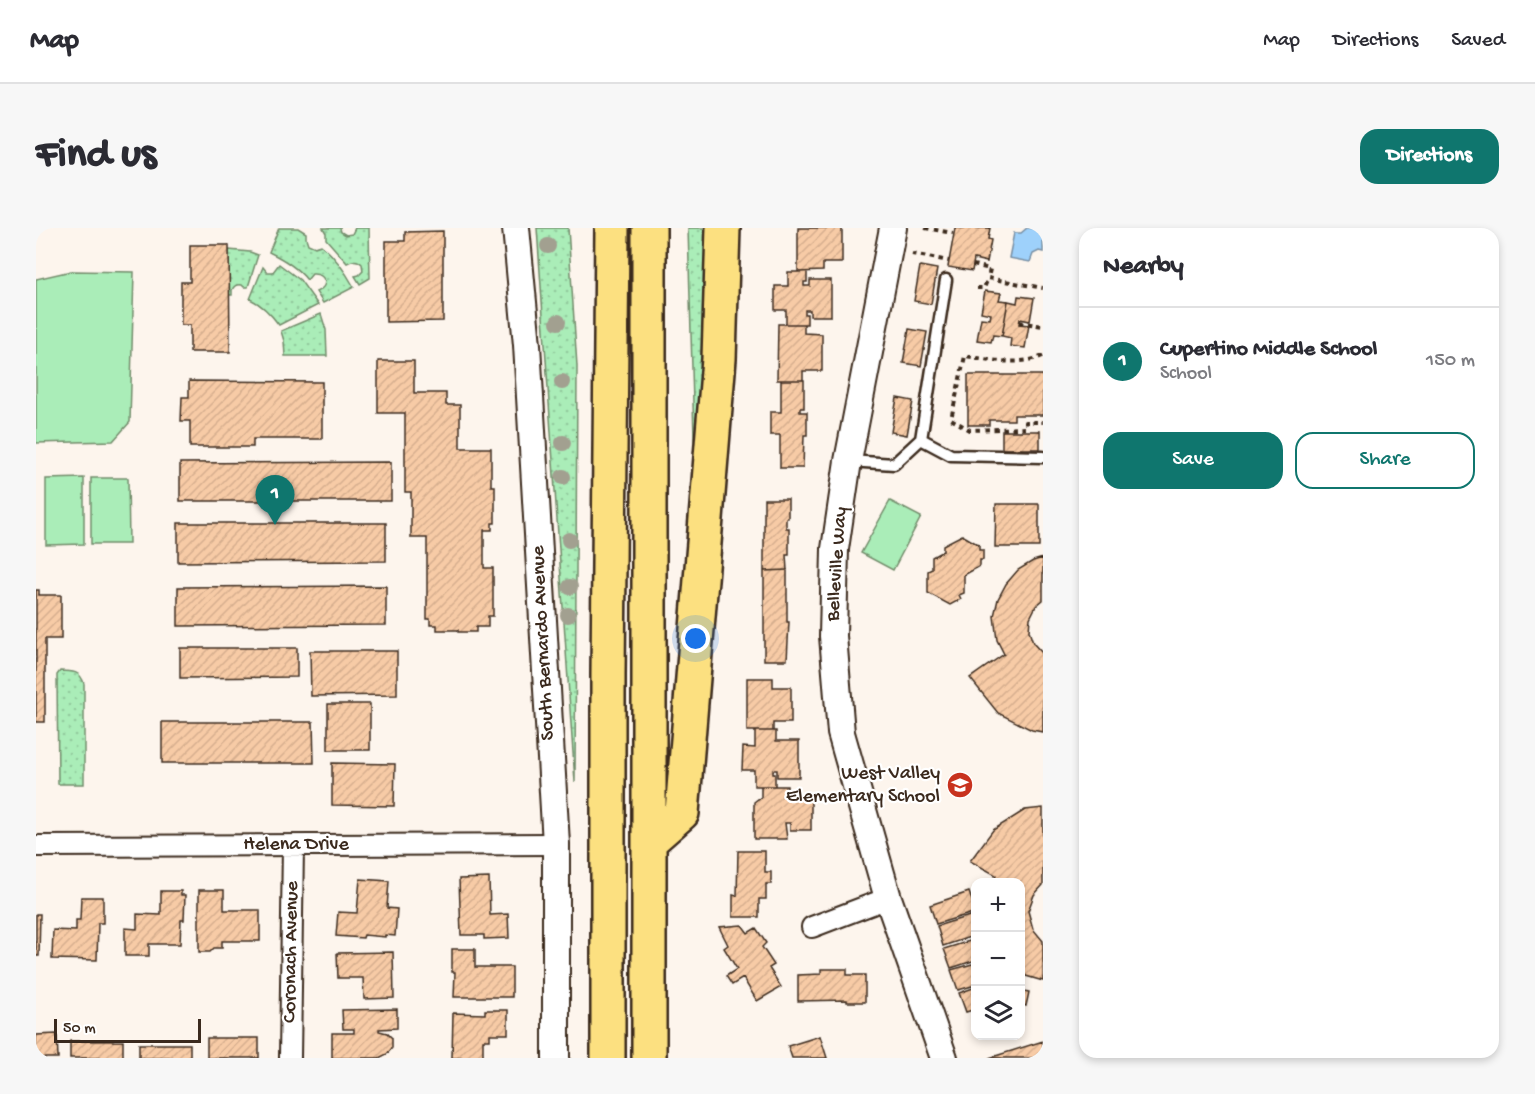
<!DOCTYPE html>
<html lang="en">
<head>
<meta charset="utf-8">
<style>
	body { margin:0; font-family:"Gochi Hand",sans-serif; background:#f7f7f7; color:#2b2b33 }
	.controls { position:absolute; right:18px; bottom:18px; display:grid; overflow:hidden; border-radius:12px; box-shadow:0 3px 9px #0003 }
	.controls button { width:54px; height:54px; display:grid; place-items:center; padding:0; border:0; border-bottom:2px solid #e1e1e2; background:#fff; color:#2b2b33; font:30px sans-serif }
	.scale { position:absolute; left:18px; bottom:15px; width:147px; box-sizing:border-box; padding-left:6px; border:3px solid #3b2a1e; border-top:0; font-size:16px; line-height:21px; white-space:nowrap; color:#3b2a1e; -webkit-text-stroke:4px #fff; paint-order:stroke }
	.you { position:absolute; left:660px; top:411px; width:21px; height:21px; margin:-15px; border:4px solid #fff; border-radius:50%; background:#1a73e8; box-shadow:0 0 0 9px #1a73e833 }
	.badge { display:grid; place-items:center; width:39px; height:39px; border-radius:50%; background:#0f766e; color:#fff; font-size:20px; font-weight:700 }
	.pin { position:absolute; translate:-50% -50px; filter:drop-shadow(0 2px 3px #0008) }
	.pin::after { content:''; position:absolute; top:32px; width:21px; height:18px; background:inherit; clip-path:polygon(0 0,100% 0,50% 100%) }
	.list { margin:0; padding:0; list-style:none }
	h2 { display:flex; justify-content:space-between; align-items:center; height:78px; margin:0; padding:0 24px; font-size:26px }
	h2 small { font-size:20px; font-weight:400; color:#7c7c81 }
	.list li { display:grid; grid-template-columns:39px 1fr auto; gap:18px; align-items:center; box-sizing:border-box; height:108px; padding:0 24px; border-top:2px solid #e1e1e2 }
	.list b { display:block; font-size:22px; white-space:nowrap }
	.list p { margin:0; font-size:20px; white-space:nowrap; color:#7c7c81 }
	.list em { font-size:20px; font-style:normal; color:#7c7c81 }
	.actions { display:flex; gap:12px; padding:18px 24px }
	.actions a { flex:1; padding:14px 0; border:2px solid #0f766e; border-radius:18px; text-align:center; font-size:21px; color:#0f766e }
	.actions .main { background:#0f766e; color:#fff }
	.icon { flex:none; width:33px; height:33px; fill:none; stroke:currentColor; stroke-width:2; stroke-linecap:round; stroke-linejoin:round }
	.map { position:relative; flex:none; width:1007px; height:830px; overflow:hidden; border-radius:18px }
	header { display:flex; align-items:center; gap:36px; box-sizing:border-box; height:84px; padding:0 30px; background:#fff; border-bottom:2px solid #e1e1e2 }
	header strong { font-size:28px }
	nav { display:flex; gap:33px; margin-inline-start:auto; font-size:21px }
	.intro { display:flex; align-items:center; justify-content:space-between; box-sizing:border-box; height:144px; padding:0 36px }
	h1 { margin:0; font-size:42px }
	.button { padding:15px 27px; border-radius:18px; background:#0f766e; color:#fff; font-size:21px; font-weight:700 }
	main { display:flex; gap:36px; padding:0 36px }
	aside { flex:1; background:#fff; border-radius:18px; box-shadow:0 3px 9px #0003 }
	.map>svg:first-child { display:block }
</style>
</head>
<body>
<header>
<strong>Map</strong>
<nav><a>Map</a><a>Directions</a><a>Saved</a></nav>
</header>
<div class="intro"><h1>Find us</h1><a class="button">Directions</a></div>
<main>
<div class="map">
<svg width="1007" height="830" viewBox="0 0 1007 830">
	<defs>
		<pattern id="grass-dots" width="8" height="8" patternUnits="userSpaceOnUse" patternTransform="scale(1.5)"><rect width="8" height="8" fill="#aaedb8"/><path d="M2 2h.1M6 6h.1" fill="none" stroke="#93cb9e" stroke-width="1.8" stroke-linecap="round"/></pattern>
		<pattern id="building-hatch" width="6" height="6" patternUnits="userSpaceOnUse" patternTransform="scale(1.5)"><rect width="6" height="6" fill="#f7cba6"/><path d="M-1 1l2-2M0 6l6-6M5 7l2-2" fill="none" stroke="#d5ae8e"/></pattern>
	</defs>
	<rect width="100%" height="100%" fill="#fdf5ed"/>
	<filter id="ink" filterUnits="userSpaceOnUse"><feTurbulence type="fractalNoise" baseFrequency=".0167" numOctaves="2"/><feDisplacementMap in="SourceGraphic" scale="12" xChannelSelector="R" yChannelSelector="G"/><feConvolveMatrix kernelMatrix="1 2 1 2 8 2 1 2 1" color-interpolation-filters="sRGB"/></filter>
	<g filter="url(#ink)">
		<path fill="url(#grass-dots)" stroke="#728c6b" stroke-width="1.5" d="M243,0H262L270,5V10L272,16L279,19L285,17C299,28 309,43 318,59L287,75L280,64C294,59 290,45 276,46L271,52C262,40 247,31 233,24Z
			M287,0H304L305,4L310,7L316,6L319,0H333L334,50L324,56L319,48L323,47L327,43L326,36C321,31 317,32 311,35L290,11V5Z
			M501,0H532L541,138L539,554Z
			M652,0H678L659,245Z
			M193,22L214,24L222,27L212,59H208L206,57C200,56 198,58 196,62V67H193Z
			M243,36L264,52L282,77L243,97C235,86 227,77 214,71L227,39L231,44H237Z
			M285,86L290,102L291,128H249L248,113L245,103Z
			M24,443C36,443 45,443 48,456V556H22L21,447Z"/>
		<path fill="#aaedb8" stroke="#728c6b" stroke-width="1.5" d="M35,43L98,44L94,194L77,213L0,215V51Z
			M48,250V316L10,317V251Z
			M55,250H92L93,316H55Z
			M854,273L885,289L857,342L825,325Z"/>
		<path fill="#9ed1fb" stroke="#768ea3" stroke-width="1.5" d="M991,0H1007V24L1003,23L997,26L994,34L973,30L978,5H985Z"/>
		<path fill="url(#building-hatch)" stroke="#3b2a1e" stroke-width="1.5" d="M762,0H806V35H787V43L762,44Z
			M919,0H954L952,11L955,12L951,34L938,31L936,43L912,39Z
			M407,3V93L350,94V13H369V4Z
			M154,17H193L194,124H154V97H145V54H154Z
			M884,38L901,41L895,76L878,73Z
			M752,44H771V54H768V58H774V52H795V88H774V82H769V86H771V96H750V82H739V58H752Z
			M949,63L965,65L963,72L972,73L966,108L957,107L955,114L941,112L945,90L954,91L955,86L945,84Z
			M982,68L998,70L994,93L984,91L983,96L993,97L989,120L974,118L975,110L966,108L972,73L981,75Z
			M742,96H768V105L786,106V143H767V152H741Z
			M873,101L891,104L885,138L867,135Z
			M342,133H378V165H410V177H424V220H455V258H459V295H456V302H448V340H457V388H452V399H440V404H422V402H401V397H394V391H391V310H375V264H369V185H342Z
			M932,147H1007V187H978V192H953V197H932Z
			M745,152H768V180H764V184H771V207H768L767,240H744V207H734V184H745Z
			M153,153L286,154V211H217V219H154V193H145L146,169H153Z
			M861,170L877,173L871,207L855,204Z
			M966,203H1004V221H966Z
			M355,234V273H144V235Z
			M728,271H752V290H750V300H753V327H750L751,342L728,343Z
			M960,276H1003V319H959Z
			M142,295H350V333L142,334Z
			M926,307L943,317V322H947V332H944V338L928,347V365L923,367L925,371L914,377L892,365V343L896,341V329L907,323V317Z
			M1007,330V372L1000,378L994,390L993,403L997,415L1007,426V504L996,502L962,485L934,450L968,426L961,412L958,388L962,371L970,356L982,342L997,333Z
			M751,342V394H753L751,432H728V343Z
			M350,358V397L142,398V359Z
			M0,362H3V367H25V411H9V494H0Z
			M144,420H261V449L144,450Z
			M274,423H361V467L275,468Z
			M711,450H737V459H755V495H737V503H711Z
			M292,476H334V522H292Z
			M126,494H277L278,535H126Z
			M719,503H740V513H763V549H741V542H737V546H739V558H718V542H706L707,519L719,520Z
			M296,535L359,536L358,578L296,577Z
			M725,558H751V567H775V602H754V595H749L751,611H718V574L722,571L725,570Z
			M1007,580V657L998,667L992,683L997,701L1007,713V753L990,748L984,742V654H957L960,647L934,633L957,602L989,582Z
			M702,623H729V644H735V656H730V671H723V689H697V667L701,668Z
			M453,650L454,687L472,686L473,710L448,711V707H425L423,651Z
			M324,651L353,653L351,680L361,681L359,708L349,707V709L328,707L327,710L300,708L302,684L321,685Z
			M163,662H188V682H224V713H186V720H178L174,724H163Z
			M125,663H145V667H149L148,692H145L144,716H113V728H89V700L101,701V686L125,687Z
			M933,664L940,684L900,696L894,677Z
			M45,669H67V695H62L61,732L16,731L17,702L40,703V692H44Z
			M0,686H4L3,728H0Z
			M940,686V707L907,718L901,698Z
			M706,697L712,705L720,700L730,715L726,719L738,737L733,740L745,759L721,773L707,750L696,757L690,748L701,741L688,720L692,717L683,699Z
			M940,711V732L915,740L908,721Z
			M416,721H439V739H476V769H418L419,744H416Z
			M357,724L358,770L328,771L327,750H302L301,725Z
			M940,735V757L922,762L915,742Z
			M785,741H811V747H829V774H811V772L762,773V747L785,746Z
			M940,759V781L930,784L923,765Z
			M984,762L993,764L990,778L984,776Z
			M361,781V800L343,801V803L351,805L356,810V820L351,826L343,830H296V805H318V801H307L306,782Z
			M449,782H472V806H454V812H447V830H416L417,785L449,786Z
			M21,806L22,830H0V807Z
			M784,808L791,830H756L752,818Z
			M171,810H223V830H171Z
			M34,813H87V830H34Z
			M1007,813V830H953Z
			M103,816H154V830H103Z"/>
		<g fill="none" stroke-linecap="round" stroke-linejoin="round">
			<defs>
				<path id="service" d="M885,211L915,227L1007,229
					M813,233L858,236L885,211L910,52"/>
				<path id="minor" d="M0,618L520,616
					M776,699L852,670
					M254,830L257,618"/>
				<path id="tertiary" d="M480,0L491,117L520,616V830
					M857,0L812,233L799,321L797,408L805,505L852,670L908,830"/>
				<path id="motorway" d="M613,0V830
					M614,613L646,585L683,131L687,0
					M572,830V447L576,0"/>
			</defs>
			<use href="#service" stroke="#3b2a1e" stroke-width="15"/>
			<use href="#minor" stroke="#3b2a1e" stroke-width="24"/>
			<use href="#tertiary" stroke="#3b2a1e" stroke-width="30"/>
			<use href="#motorway" stroke="#3b2a1e" stroke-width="38"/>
			<path stroke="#3b2a1e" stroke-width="4" stroke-dasharray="4.5 4.5" stroke-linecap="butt" d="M889,0L917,5
				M876,26L913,33
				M937,37L954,41L952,50
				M941,60H948L952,50L1007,60
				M983,94L1007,98
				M1007,128C983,138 954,132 929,128L915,191L934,202L990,200V194H1007"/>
			<use href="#service" stroke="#fff" stroke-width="10"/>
			<use href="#minor" stroke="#fff" stroke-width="20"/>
			<use href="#tertiary" stroke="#fff" stroke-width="26"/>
			<use href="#motorway" stroke="#fce080" stroke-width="33"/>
		</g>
		<g fill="#a2a090">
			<circle cx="512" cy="18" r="8"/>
			<circle cx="522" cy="94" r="8"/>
			<circle cx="526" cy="154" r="8"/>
			<circle cx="527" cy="215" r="8"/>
			<circle cx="527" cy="249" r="8"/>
			<circle cx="533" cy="312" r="8"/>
			<circle cx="534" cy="359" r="8"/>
			<circle cx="532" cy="387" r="8"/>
		</g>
	</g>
	<defs>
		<symbol id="school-disc" viewBox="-11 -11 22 22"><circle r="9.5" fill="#c8321e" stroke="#fff"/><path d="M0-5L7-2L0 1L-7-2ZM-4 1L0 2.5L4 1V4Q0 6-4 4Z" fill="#fff"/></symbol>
	</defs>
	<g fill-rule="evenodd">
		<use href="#school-disc" x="909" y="542" width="30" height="30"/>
	</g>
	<g text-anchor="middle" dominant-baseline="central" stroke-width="4.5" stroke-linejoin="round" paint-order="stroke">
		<g font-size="20" fill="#3b2a1e" stroke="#fff">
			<text transform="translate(802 336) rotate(-86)">Belleville Way</text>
			<text transform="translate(508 415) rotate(-93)">South Bernardo Avenue</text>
			<text x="260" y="617">Helena Drive</text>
			<text transform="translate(256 724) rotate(-89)">Coronach Avenue</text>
		</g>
		<g font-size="20" fill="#3b2a1e" stroke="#fff" text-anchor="end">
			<text x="904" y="546">West Valley<tspan x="904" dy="23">Elementary School</tspan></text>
		</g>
	</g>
</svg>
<div class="controls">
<button>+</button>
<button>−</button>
<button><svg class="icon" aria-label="layers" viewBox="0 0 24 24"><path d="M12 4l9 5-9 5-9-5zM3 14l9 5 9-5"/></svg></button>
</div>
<div class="scale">50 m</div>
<div class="you"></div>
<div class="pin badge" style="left:239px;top:297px">1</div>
</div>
<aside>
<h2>Nearby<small></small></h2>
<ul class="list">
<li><span class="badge">1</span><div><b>Cupertino Middle School</b><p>School</p></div><em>150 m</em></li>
</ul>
<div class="actions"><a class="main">Save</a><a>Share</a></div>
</aside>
</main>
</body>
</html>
